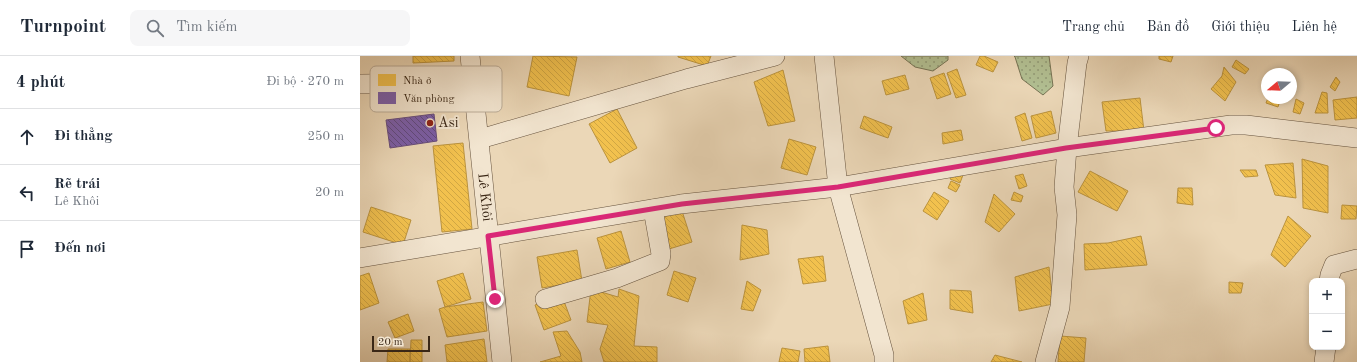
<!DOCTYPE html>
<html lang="vi">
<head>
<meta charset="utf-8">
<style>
	body { margin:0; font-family:"Old Standard TT",serif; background:#f6f6f7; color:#1f2937 }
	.controls { position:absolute; right:12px; bottom:12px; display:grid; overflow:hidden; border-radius:8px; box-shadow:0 2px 6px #0003 }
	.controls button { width:36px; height:36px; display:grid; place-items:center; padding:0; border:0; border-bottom:1px solid #e0e1e3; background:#fff; color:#1f2937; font:20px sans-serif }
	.compass { position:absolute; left:901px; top:12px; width:36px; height:36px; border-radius:50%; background:#fff; box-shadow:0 2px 6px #0003; rotate:251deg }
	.scale { position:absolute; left:12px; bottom:10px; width:58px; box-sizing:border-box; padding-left:4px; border:2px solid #3a2716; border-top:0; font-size:11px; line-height:14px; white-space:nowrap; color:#3a2716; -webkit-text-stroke:3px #f2e5d0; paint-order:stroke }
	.stop { position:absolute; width:12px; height:12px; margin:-9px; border:3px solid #db2777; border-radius:50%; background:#fff }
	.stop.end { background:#db2777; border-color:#fff; box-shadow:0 1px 4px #0008 }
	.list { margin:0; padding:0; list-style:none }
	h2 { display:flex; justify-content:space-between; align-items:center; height:52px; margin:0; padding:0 16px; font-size:17px }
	h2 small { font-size:13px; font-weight:400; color:#747a83 }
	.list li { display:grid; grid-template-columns:26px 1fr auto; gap:12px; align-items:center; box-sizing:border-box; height:56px; padding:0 16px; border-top:1px solid #e0e1e3 }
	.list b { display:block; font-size:15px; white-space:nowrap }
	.list p { margin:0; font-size:13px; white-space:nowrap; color:#747a83 }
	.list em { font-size:13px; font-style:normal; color:#747a83 }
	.icon { flex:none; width:22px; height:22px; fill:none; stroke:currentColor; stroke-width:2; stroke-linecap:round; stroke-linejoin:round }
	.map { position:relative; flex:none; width:997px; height:306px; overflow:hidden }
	header { display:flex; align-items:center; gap:24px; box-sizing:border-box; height:56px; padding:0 20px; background:#fff; border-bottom:1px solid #e0e1e3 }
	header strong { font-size:19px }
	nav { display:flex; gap:22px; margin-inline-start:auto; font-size:14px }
	.search { width:280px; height:36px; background:#f6f6f7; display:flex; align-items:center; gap:10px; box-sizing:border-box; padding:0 14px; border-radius:8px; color:#747a83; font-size:15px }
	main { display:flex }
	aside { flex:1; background:#fff }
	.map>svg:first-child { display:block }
</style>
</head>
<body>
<header>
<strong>Turnpoint</strong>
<div class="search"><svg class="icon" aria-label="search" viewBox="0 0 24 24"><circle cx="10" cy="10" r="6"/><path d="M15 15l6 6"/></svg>Tìm kiếm</div>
<nav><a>Trang chủ</a><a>Bản đồ</a><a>Giới thiệu</a><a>Liên hệ</a></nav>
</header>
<main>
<aside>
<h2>4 phút<small>Đi bộ · 270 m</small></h2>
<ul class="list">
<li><svg class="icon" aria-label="ahead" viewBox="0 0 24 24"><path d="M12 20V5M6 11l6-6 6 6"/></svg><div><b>Đi thẳng</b></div><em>250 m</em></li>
<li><svg class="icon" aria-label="left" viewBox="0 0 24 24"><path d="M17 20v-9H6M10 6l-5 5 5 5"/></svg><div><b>Rẽ trái</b><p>Lê Khôi</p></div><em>20 m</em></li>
<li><svg class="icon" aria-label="arrive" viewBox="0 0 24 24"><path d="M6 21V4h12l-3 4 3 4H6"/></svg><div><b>Đến nơi</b></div></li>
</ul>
</aside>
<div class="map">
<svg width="997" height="306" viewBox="0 0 997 306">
	<defs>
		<pattern id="grass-dots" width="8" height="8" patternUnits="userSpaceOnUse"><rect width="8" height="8" fill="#b2bf92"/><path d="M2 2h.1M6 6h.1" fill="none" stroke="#929b76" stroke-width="1.8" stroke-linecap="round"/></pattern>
		<pattern id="homes-back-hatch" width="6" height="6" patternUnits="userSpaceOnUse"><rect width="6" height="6" fill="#f2c14e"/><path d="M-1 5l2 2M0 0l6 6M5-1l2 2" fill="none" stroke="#d0a643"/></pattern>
		<pattern id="offices-back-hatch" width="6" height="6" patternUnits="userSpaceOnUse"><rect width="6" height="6" fill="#7b5ea7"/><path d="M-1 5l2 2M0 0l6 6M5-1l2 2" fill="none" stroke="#604a7f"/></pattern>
	</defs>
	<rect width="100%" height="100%" fill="#ebd7b7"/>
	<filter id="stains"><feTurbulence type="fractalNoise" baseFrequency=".005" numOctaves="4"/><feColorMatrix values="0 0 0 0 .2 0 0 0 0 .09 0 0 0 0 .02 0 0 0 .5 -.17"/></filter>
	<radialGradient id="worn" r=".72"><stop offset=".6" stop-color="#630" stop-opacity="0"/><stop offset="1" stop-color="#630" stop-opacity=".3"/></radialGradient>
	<path fill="url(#grass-dots)" stroke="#767354" d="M541,0H588V4L573,15L555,11Z
		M654,0H689L693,30L683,39L662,23L655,1Z"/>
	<path fill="url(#homes-back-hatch)" stroke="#bb933d" d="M53,0H94V5L53,7Z
		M173,0L217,1L209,40L167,31Z
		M318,0H351L347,10L318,1Z
		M620,0H624L638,6L633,16L616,9Z
		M799,0H813L811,6L799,3Z
		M876,4L889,13L885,18L872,11Z
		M864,11L876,26L865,45L851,33L862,20Z
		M597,13L606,39L596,42L587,17Z
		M423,14L435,65L408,70L394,26Z
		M584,17L591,38L577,43L570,22Z
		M545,19L549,33L526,39L522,25Z
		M976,21L980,26L975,35L970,31Z
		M962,36L967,37L968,57H955Z
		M997,41V62L975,64L973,44Z
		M780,42L784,75H746L742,46Z
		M908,42H921L918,51L906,47Z
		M936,43L944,47L940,58L933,56Z
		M257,53L277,92L250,107L229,68Z
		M691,55L696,77L676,82L671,60Z
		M665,57L672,82L662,85L655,61Z
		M504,60L532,71L528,82L500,72Z
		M601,74L603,84L583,88L582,77Z
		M429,83L456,91L447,119L421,112Z
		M103,87L112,173L82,176L73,90Z
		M942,103L968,110V157L943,152Z
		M933,107L936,142L915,139L905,109Z
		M880,114H896L898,120L885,121Z
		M593,115L603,119L600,127L590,123Z
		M730,115L768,135L757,155L718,136Z
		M663,118L667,130L659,133L655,120Z
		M591,125L600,129L596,136L588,132Z
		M818,132H832L833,149L817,147Z
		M574,136L589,145L577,164L563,155Z
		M654,136L663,140L661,146L651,144Z
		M634,138L655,158L639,176L625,166Z
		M982,149L997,150L996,163H981Z
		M11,151L51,164L43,189L3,176Z
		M322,155L332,186L309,193L299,162Z
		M928,160L951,180L925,211L911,199Z
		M382,169L407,174L409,198L380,204Z
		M261,175L270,206L246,213L237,182Z
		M781,180L787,209L725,214L724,188L748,187Z
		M217,194L222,225L182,232L177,201Z
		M463,200L466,225L443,228L438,203Z
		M689,211L693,248L659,255L655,221Z
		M314,215L336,222L328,246L307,239Z
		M9,217L19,247L0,254V220Z
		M103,217L111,243L85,251L77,225Z
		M387,225L401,234L393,255L381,253Z
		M869,226L883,227L881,237H869Z
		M231,233L258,241L259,233L279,240L274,290L297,291V306H244L240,293L248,269L227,266Z
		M590,234L611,235L613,257L590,253Z
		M563,237L567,264L548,268L543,245Z
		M202,240L211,264L184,274L175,249Z
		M123,246L127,275L87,281L79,253L85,251Z
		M48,258L54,275L35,282L28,266Z
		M207,275L220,296L222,306H180L201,300L193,276Z
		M700,280L726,282L724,306H698Z
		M124,283L127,306H87L85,289Z
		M51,284H62V306H50Z
		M468,290L470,306H445L444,293Z
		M422,292L440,295L438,306H419Z
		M28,293H50V306H27Z
		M635,299L662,306H631Z"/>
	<path fill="url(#offices-back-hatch)" stroke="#684e7c" d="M74,58L77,85L30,92L26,64Z"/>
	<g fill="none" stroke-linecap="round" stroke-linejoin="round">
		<defs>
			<g id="minor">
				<path id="s1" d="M110,0C121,102 131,204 142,306"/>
				<path d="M464,0L478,131L524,299V306"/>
				<path d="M0,28L113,27"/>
				<path d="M120,83L326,23L415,0"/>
				<path d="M0,202L321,148L478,131L707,92L871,69H886L997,82"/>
				<path d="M969,225L970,219L974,209L997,203"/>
				<path d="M185,243L257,222L300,205L301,198L293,153"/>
				<path d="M685,306L700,251L707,159L704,131L707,92L717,7L719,0"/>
				<path d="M964,306L966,291"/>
			</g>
		</defs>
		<use href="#minor" stroke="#66533e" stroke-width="20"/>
		<use href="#minor" stroke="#f2e5d0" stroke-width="19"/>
	</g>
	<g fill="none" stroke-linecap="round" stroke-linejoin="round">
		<path stroke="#db2777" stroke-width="5" d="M135,243L128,180L322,148L478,131L706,92L856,72"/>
	</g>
	<circle fill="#8f2418" stroke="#f2e5d0" stroke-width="1.5" cx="70" cy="67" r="4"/>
	<g text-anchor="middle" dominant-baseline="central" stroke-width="4" stroke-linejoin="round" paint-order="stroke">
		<g font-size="14" fill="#3a2716" stroke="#f2e5d0" text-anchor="start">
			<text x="78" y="67">Asi</text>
		</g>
		<g font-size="14" fill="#3a2716" stroke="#f2e5d0">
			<text stroke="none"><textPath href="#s1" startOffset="142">Lê Khôi</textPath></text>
		</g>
	</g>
	<rect x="10" y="10" width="132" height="46" rx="6" fill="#f2e5d0" stroke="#bbac98" stroke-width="1"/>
	<rect x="18" y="18" width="18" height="12" fill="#f2c14e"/>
	<rect x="18" y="36" width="18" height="12" fill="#7b5ea7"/>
	<g font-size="11" fill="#3a2716">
		<text x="43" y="28">Nhà ở</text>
		<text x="43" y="46">Văn phòng</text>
	</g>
	<rect width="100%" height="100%" filter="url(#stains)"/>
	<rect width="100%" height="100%" fill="url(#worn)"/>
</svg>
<div class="controls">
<button>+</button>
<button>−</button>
</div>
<svg class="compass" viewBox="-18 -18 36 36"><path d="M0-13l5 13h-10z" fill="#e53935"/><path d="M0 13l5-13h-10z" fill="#747a83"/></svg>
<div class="scale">20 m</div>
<div class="stop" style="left:856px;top:72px"></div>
<div class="stop end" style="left:135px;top:243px"></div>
</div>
</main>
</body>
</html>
